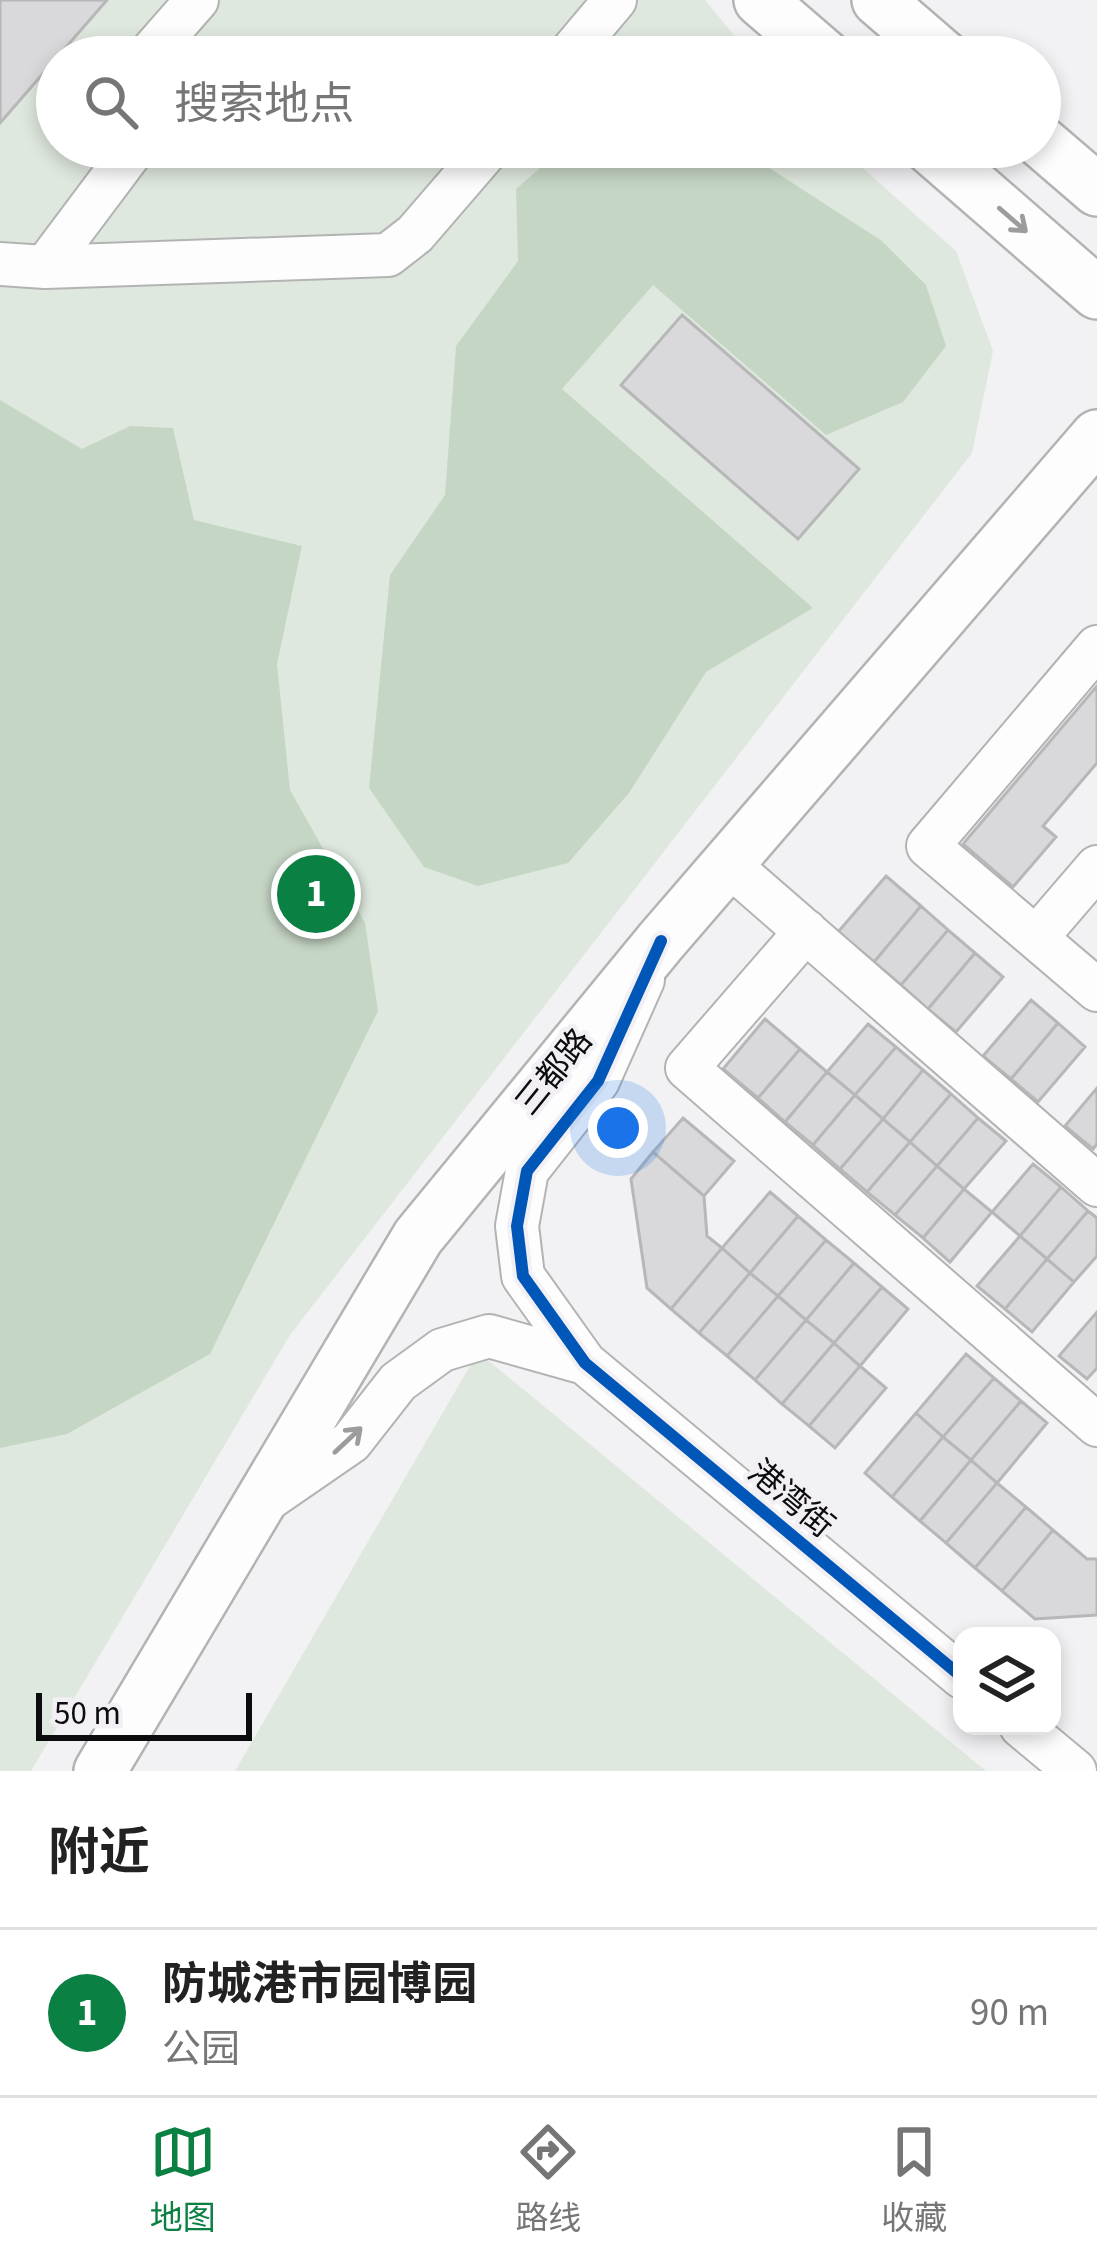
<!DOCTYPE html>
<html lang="zh">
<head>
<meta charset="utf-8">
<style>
	body { margin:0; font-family:"Source Sans 3","Noto Sans SC",sans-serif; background:#f6f6f6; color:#222 }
	.controls { position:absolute; right:36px; bottom:36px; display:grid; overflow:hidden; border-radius:24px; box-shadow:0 6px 18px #0003 }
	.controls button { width:108px; height:108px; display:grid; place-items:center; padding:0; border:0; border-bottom:3px solid #e0e0e0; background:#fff; color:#222; font:60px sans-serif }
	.scale { position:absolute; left:36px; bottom:30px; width:216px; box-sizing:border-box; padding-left:12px; border:6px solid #0c0b0d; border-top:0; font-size:33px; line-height:42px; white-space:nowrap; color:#0c0b0d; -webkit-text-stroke:9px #f2f0f4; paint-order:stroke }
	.you { position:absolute; left:618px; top:1128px; width:42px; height:42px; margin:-30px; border:9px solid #fff; border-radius:50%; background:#1a73e8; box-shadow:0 0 0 18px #1a73e833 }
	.badge { display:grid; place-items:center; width:78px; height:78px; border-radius:50%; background:#0b8043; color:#fff; font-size:39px; font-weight:700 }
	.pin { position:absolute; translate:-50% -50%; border:6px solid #fff; box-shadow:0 3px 12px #0006 }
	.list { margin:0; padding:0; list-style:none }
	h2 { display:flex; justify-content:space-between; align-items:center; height:156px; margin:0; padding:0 48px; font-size:51px }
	h2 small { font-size:39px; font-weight:400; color:#767676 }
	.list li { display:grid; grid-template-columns:78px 1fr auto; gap:36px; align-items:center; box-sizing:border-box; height:168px; padding:0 48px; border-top:3px solid #e0e0e0 }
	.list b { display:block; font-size:45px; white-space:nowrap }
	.list p { margin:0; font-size:39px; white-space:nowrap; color:#767676 }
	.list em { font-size:39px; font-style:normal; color:#767676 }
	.icon { flex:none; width:66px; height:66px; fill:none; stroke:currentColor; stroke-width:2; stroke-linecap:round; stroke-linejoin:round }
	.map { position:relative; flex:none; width:1097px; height:1771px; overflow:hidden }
	.search { position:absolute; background:#fff; box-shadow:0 6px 18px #0003; left:36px; right:36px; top:36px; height:132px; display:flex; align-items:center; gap:30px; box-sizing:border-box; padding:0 42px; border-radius:66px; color:#767676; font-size:45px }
	.sheet { height:324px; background:#fff }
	nav { display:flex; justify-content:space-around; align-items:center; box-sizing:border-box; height:168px; border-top:3px solid #e0e0e0; background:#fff; font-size:33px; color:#767676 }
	nav a { display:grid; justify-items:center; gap:6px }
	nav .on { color:#0b8043 }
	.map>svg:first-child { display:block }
</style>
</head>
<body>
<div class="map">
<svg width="1097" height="1771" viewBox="0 0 1097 1771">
	<rect width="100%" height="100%" fill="#f2f1f3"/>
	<path fill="#dfe8de" d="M0,0H705L752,57H57V147H839L956,251L993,351L972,453L290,1335L31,1771H0Z
		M478,1352L986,1771H235Z"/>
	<path fill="#c6d6c5" d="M564,147H737L882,241L926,285L946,346L903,402L826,435L653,285L562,389L813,608L706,672L629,793L568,863L478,886L424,867L369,788L390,575L445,495L456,346L518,261L516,189Z
		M0,400L82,449L130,426L173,428L194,520L302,546L277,664L290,790L365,923L378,1011L210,1354L67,1434L0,1448Z"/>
	<path fill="#d9d8da" stroke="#b7b6b8" stroke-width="3" d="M0,0H107L0,123Z
		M682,315L859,469L798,539L621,385Z
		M1097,686V763L1043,826L1056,837L1013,887L963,844Z
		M886,876L921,906L874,962L838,932Z
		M921,906L948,930L901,985L874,962Z
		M948,930L975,953L928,1009L901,985Z
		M975,953L1003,977L956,1032L928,1009Z
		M1031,1000L1058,1023L1011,1079L983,1056Z
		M765,1019L800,1049L758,1098L723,1069Z
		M1058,1023L1085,1047L1038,1102L1011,1079Z
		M868,1024L896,1047L855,1095L827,1072Z
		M896,1047L923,1070L883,1119L855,1095Z
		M800,1049L827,1072L785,1122L758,1098Z
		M923,1070L951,1094L910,1142L883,1119Z
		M827,1072L855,1095L813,1145L785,1122Z
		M1097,1088V1144L1093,1149L1065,1126Z
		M951,1094L978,1118L937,1166L910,1142Z
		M855,1095L883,1119L840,1169L813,1145Z
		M683,1118L734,1161L704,1196L653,1152Z
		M978,1118L1006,1141L964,1189L937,1166Z
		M883,1119L910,1142L867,1192L840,1169Z
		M910,1142L937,1166L895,1215L867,1192Z
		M653,1152L704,1196L707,1236L722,1248L671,1309L647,1288L631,1179Z
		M1033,1164L1061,1187L1020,1236L992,1212Z
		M937,1166L964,1189L923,1238L895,1215Z
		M1061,1187L1088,1211L1047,1259L1020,1236Z
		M964,1189L992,1212L950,1262L923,1238Z
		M770,1192L798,1216L750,1273L722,1248Z
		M1088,1211L1097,1218V1256L1074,1282L1047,1259Z
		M798,1216L826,1240L778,1296L750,1273Z
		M1020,1236L1047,1259L1005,1309L977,1286Z
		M826,1240L854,1263L806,1320L778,1296Z
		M722,1248L750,1273L699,1333L671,1309Z
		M1047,1259L1074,1282L1032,1332L1005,1309Z
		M854,1263L882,1287L834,1343L806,1320Z
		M750,1273L778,1296L727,1356L699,1333Z
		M882,1287L908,1309L860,1366L834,1343Z
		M778,1296L806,1320L755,1380L727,1356Z
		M1097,1312V1368L1087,1379L1059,1356Z
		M806,1320L834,1343L782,1404L755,1380Z
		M834,1343L860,1366L809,1426L782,1404Z
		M966,1354L994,1378L943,1437L916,1413Z
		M860,1366L886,1388L835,1448L809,1426Z
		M994,1378L1021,1401L971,1460L943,1437Z
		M1021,1401L1047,1423L997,1483L971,1460Z
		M916,1413L943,1437L892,1497L865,1473Z
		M943,1437L971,1460L920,1521L892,1497Z
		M971,1460L997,1483L946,1543L920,1521Z
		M997,1483L1026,1507L975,1568L946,1543Z
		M1026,1507L1053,1530L1002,1591L975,1568Z
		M1053,1530L1087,1559H1097V1615L1035,1619L1002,1591Z"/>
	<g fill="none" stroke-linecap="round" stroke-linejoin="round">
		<defs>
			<path id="minor" d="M147,57L197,0
				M567,57L615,0
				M0,264L45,267L388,255L415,234L490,147
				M45,267L129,155L130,147
				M1097,647L928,846L1097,990
				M728,864L1097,1185
				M806,931L687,1068L1097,1425
				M1036,938L1097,867
				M643,980L598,1081L527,1171L517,1226L523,1276L585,1363L962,1677
				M261,1504L351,1442L398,1382L442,1350L489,1336L585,1363
				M1021,1726L1075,1771"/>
			<path id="major" d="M760,0L826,57
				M878,0L944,57
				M1040,141L1097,190
				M929,147L1097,293
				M100,1771L418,1237L661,941L1097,436"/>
		</defs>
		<use href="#minor" stroke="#b3b3b4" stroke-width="46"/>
		<use href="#major" stroke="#b3b3b4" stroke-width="56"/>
		<use href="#minor" stroke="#fdfdfd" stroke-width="42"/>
		<use href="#major" stroke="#fdfdfd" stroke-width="51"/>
		<defs>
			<path id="cycleway" d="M661,941L598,1081L527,1171L517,1226L523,1276L585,1363L962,1677"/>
		</defs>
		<use href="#cycleway" stroke="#f2f0f4" stroke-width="20"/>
		<use href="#cycleway" stroke="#0057b8" stroke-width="12"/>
	</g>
	<defs><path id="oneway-shaft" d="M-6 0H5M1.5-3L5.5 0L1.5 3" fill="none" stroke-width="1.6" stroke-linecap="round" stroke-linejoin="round" transform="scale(3)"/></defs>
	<g stroke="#9d9c9d">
		<use href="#oneway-shaft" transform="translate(1013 220) rotate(41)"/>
		<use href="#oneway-shaft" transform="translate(348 1440) rotate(-43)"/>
	</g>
	<g text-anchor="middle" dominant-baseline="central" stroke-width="9" stroke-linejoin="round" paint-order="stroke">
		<g font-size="33" fill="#0c0b0d" stroke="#f2f0f4">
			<text transform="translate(554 1072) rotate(-51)">三都路</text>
			<text transform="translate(791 1499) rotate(40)">港湾街</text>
		</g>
	</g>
</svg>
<div class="controls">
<button><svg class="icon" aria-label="layers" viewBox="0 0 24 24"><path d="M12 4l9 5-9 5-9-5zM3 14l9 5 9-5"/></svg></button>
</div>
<div class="scale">50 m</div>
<div class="you"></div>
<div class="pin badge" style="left:316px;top:894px">1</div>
<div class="search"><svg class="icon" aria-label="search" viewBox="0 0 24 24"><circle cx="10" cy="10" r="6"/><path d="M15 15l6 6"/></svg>搜索地点</div>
</div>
<section class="sheet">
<h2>附近<small></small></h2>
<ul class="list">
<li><span class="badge">1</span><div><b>防城港市园博园</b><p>公园</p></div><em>90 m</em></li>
</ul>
</section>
<nav>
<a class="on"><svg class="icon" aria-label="map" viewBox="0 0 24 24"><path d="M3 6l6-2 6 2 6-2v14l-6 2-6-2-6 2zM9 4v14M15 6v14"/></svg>地图</a>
<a><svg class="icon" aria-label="directions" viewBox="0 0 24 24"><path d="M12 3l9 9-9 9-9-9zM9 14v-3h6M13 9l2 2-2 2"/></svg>路线</a>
<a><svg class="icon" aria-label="saved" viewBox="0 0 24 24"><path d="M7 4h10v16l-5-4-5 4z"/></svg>收藏</a>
</nav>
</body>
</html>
